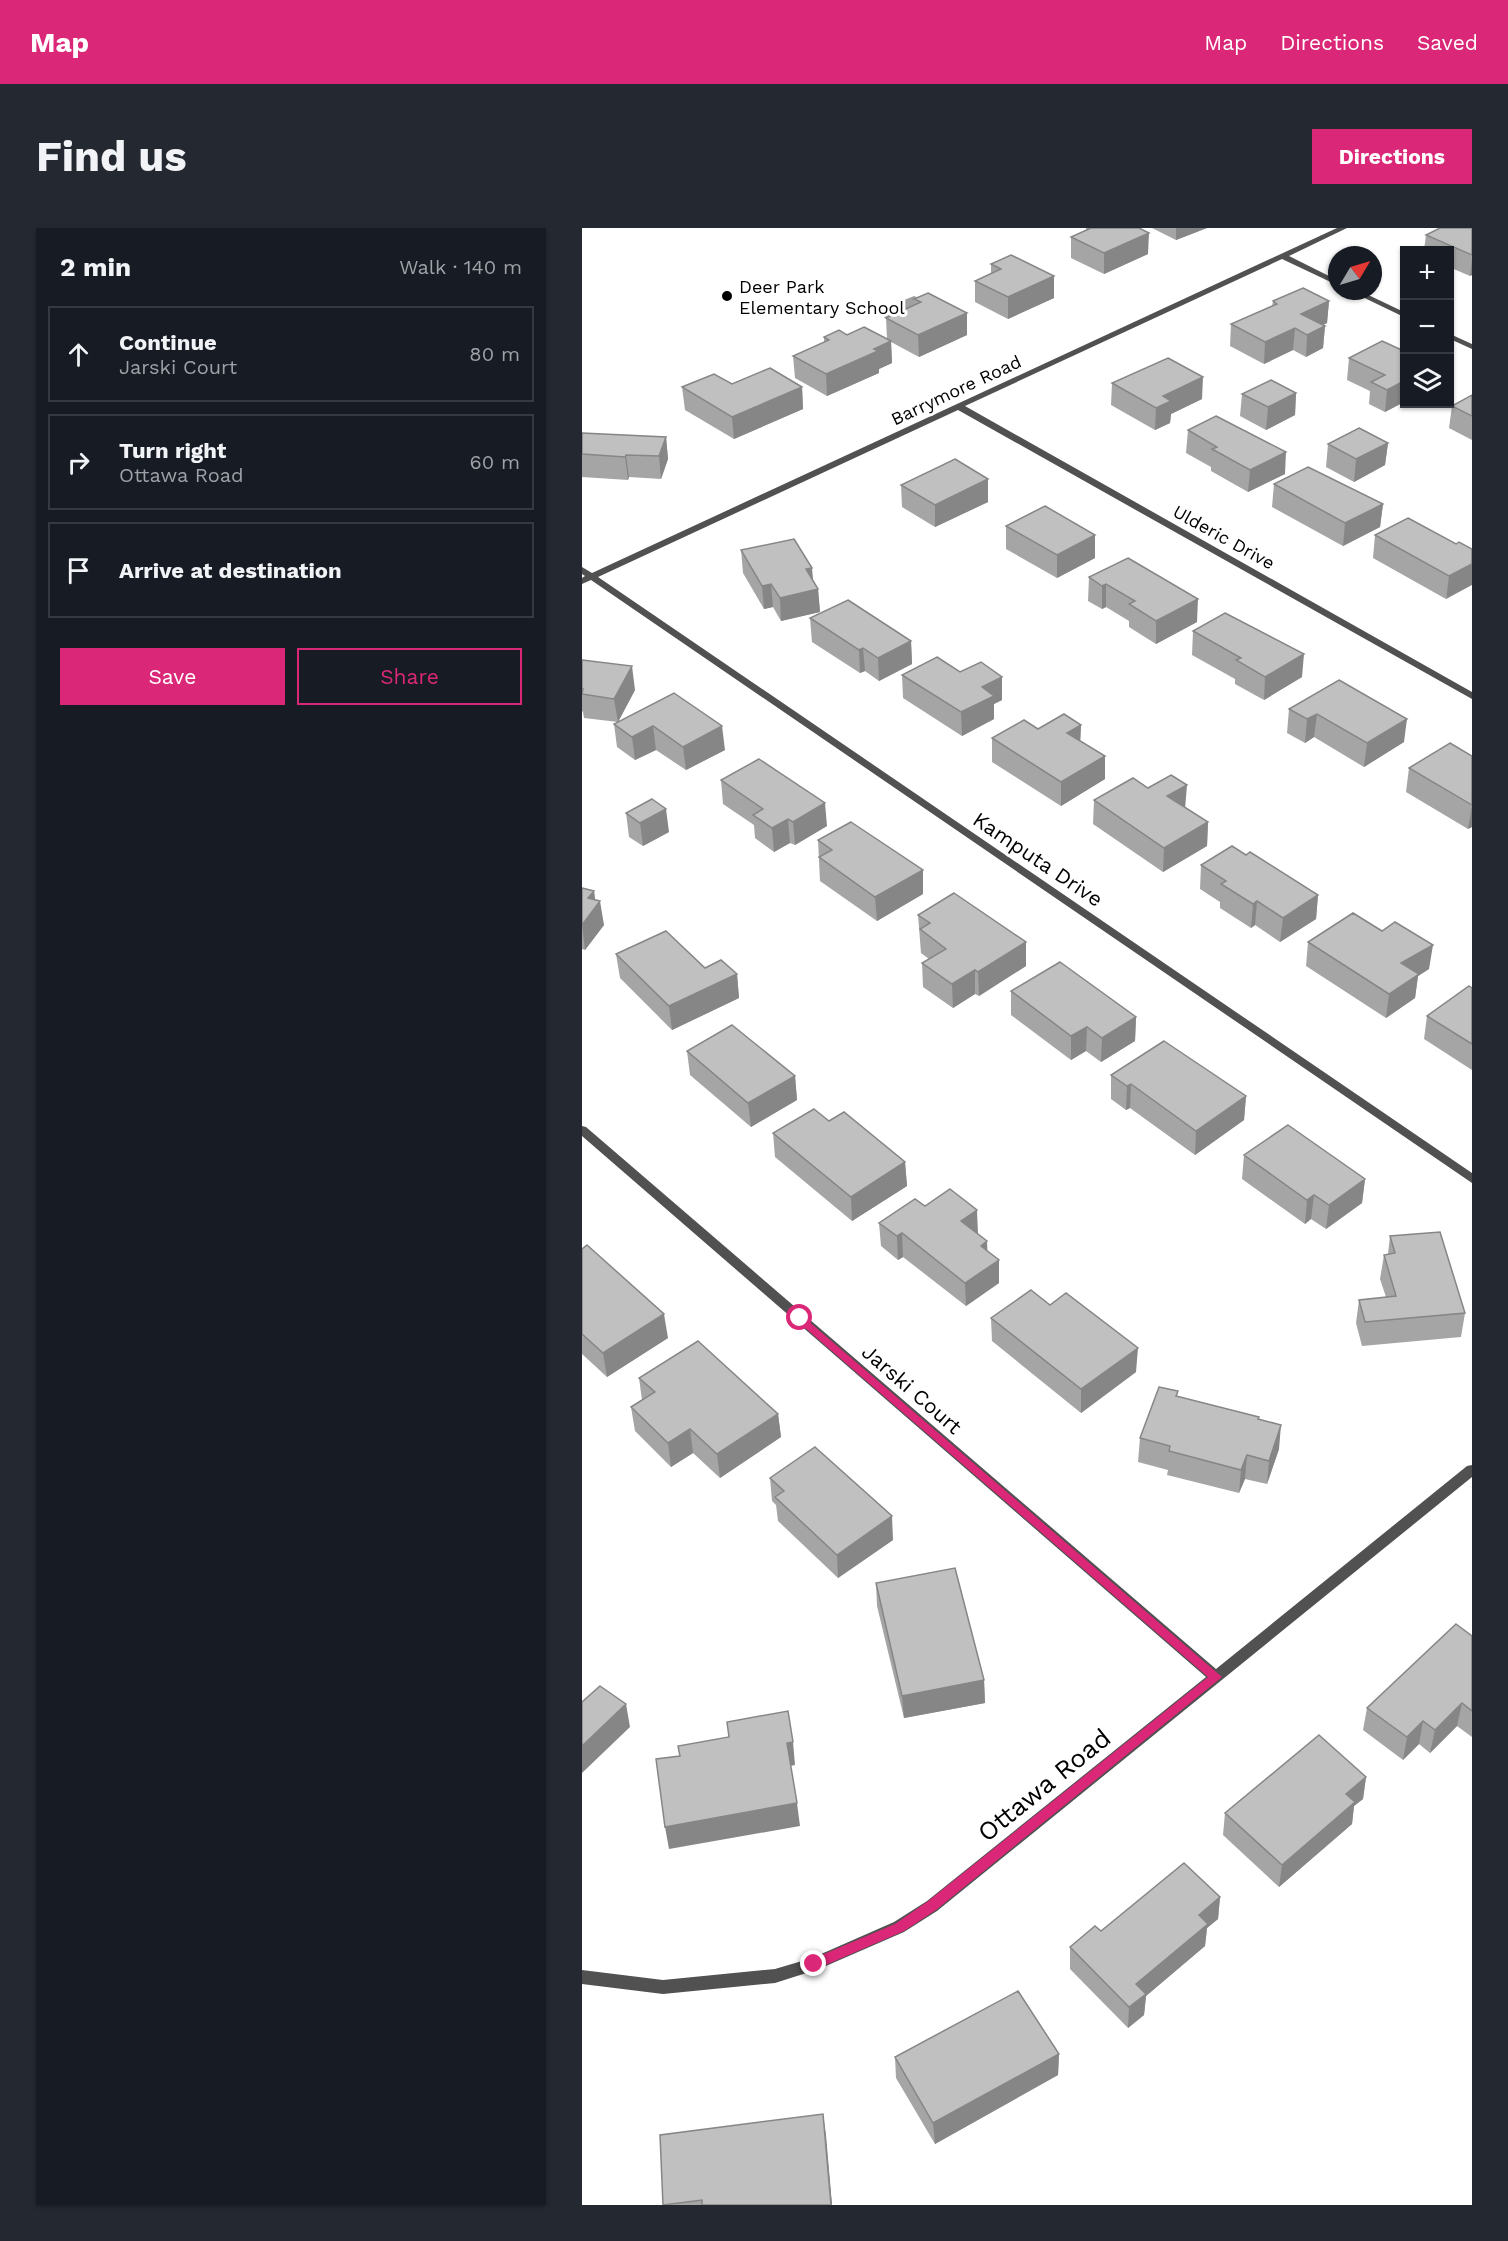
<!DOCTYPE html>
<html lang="en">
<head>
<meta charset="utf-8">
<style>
	body { margin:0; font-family:"Work Sans",sans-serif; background:#242831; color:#f1f3f6 }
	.controls { position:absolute; right:18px; top:18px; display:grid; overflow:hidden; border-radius:0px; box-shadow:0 2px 4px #0004 }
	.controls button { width:54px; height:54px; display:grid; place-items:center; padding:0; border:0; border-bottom:2px solid #363941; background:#171b24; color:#f1f3f6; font:30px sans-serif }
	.compass { position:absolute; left:746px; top:18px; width:54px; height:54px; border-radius:50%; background:#171b24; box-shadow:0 2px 4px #0004; rotate:52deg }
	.stop { position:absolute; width:18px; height:18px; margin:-14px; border:4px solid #db2777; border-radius:50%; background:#fff }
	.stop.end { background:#db2777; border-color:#fff; box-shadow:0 2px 6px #0008 }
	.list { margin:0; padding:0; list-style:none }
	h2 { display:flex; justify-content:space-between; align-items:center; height:78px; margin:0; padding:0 24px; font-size:26px }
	h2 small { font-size:20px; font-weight:400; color:#9ea1a6 }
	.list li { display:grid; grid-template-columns:39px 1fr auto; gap:18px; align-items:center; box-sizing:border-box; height:96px; margin:0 12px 12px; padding:0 12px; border:2px solid #363941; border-radius:0px }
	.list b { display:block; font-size:22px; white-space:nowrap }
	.list p { margin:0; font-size:20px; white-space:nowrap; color:#9ea1a6 }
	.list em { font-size:20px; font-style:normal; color:#9ea1a6 }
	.actions { display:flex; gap:12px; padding:18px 24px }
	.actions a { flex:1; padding:14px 0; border:2px solid #db2777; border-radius:0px; text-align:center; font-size:21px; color:#db2777 }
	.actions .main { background:#db2777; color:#fff }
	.icon { flex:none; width:33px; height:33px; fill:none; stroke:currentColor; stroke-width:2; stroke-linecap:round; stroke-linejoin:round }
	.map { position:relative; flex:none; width:890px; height:1977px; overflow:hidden; border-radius:0px }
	header { display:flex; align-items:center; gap:36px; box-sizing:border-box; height:84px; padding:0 30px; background:#db2777; color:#fff }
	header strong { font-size:28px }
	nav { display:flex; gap:33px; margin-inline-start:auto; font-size:21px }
	.intro { display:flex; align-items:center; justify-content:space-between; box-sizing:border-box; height:144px; padding:0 36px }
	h1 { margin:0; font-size:42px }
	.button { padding:15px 27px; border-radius:0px; background:#db2777; color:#fff; font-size:21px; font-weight:700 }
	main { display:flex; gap:36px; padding:0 36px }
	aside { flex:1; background:#171b24; border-radius:0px; box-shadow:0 2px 4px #0004 }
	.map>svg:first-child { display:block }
</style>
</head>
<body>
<header>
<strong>Map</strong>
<nav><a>Map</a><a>Directions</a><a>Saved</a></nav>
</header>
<div class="intro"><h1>Find us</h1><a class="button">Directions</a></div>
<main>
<aside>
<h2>2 min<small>Walk · 140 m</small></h2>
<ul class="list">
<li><svg class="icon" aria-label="ahead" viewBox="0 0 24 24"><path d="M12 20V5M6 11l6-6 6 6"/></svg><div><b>Continue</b><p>Jarski Court</p></div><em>80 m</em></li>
<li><svg class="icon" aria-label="right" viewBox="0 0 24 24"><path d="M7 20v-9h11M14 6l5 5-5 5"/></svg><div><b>Turn right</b><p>Ottawa Road</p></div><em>60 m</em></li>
<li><svg class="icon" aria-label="arrive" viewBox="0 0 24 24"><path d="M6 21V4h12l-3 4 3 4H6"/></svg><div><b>Arrive at destination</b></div></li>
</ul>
<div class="actions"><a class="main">Save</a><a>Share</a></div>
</aside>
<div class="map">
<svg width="890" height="1977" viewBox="0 0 890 1977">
	<rect width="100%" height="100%" fill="#fff"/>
	<path fill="#9f9f9f" d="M332,68L342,72L307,92L293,84Z"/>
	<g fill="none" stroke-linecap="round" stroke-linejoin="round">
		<path fill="#515151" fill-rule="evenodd" d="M755,0H765L707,28L755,52V57L700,31L383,178L890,464V471L376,182L16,349L890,945V955L9,352L0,356V350L3,348L0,346V339L10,345Z
			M768,63H778L822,84V89Z
			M868,106L890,116V121L868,111Z
			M0,898L4,899L634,1441L885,1238L890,1237V1249L355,1683L322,1704L237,1741L193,1755L81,1766L0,1756V1742L81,1752L193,1741L230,1730L312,1694L345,1673L624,1449L0,908Z"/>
	</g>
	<path fill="#a5a5a5" d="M504,0H557L566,26L522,46L489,30V9L504,2Z
		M570,0H625L594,12Z
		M890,0V47L888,48L867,39V22H842L844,7Z
		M409,36L472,48V70L426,91L393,74V53L409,45Z
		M346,65L385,107L337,129L309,114L310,135L297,141V145L245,168L213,150L211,128L242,114V109L265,107L305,111L304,90L332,77V71Z
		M691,73H747L745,95L741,97L743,98L741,120L724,129L711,122L682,136L648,118L649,96L690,78Z
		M822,123V174L803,184L787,176L788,163L765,152L767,130Z
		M530,155L620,171L589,186L588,195L573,202L529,177Z
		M150,156L220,159L221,181L152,211L103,182L100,159Z
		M714,165L713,187L684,202L658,188L660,166Z
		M890,167V212L867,200L870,178Z
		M606,202L703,246L666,264L629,243V239L604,225Z
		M0,205L84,209L86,231L79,251L47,249L46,252L0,249Z
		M806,215L803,237L772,254L744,239L746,216Z
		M406,251V274L353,299L320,279L319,257Z
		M692,256L801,276L798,299L761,318L690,279Z
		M424,298L513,307V330L475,350L424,321Z
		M793,307L874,316L864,371L791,330Z
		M159,322L231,352L236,361L238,384L199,393L191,379L182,381L161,345Z
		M546,330L615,394L574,416L547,399V393L524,379L520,381L506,373L507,349Z
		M228,390L329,413L330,436L297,453L283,443L278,445L230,414Z
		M611,403L720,449L682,472L653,456V451L610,427Z
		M0,432L53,462L36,494L2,490L1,484L0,483Z
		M320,447L420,472L412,476V491L380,508L321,470Z
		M757,452L822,514L782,539L732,509L723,515L705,505L707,481Z
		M92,465L143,522L104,542L74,522L53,532L35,519L32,496Z
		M499,497L498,513L523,528V551L479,578L410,534V510L456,501Z
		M890,528V599L886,601L824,564L827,540Z
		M139,552L245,598L213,617L208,615L192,624L173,610L172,597L141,576Z
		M566,560L603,580L626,594L625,618L581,644L511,596L512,572Z
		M44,585L87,604L61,618L47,609Z
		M236,612L341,642V666L295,693L238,653Z
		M664,627L736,667L734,691L698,714L673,697L669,700L638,680V674L618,661L619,637Z
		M0,660L12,663L13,672L22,697L3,722L0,721Z
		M336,687L444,714V738L397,768L393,766L371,780L341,759L340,735L347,731L339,725Z
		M800,703L847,741L836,748L833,770L804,790L724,738L726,714Z
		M34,726L123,740L155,746L157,770L90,802L38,750Z
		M890,760V842L842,811L845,788Z
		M429,763L554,789L553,813L519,834L504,823L489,832L429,787Z
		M105,823L213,848L215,872L169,899L108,847Z
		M529,847L664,868L662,892L613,927L548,880L544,882L529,871Z
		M247,893L323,934L325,958L270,993L193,929L191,905Z
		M662,927L783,951L780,975L744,1001L729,991L723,996L660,951Z
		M343,978L396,1006L405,1013V1023L417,1032V1055L384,1078L321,1029L316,1032L299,1018L297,995Z
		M808,1008L883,1085L879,1109L780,1118L774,1095L777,1072L804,1069L798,1051L802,1027L806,1026Z
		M0,1021L86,1110L25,1149L0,1126Z
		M409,1090L554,1144L499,1185L410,1113Z
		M57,1150L196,1186L199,1209L138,1250L111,1225L89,1239L53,1203L49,1179L60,1172Z
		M596,1163L595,1168L677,1189V1192L697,1221L685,1256L663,1251L657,1265L585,1247L586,1242L556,1234L558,1210Z
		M188,1250L311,1312L256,1350L196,1293L194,1277L190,1273Z
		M294,1355L402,1452L403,1475L322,1490L295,1378Z
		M890,1408V1509L875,1498L848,1525L837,1516L821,1532L781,1502L785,1480Z
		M784,1549L781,1571L772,1578L770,1596L697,1659L641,1607L643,1585Z
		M638,1669L636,1691L625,1700L623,1718L564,1768L562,1787L546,1800L488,1741V1719L519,1703Z
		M477,1826L476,1847L353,1916L314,1850L313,1829Z
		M241,1886L250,1977H81Z"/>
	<path fill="#868686" d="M594,0H625L594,12Z
		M567,5L566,26L522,46V25Z
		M890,31V47L888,48Z
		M472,48V70L426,91V69Z
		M747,73L745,95L723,106L719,86Z
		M385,85V107L337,129L336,107Z
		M743,98L741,120L724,129L725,107Z
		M713,100L711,122L682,136L683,114Z
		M309,113L310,135L297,141V145L245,168L244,146L292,121Z
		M621,149L620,171L589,186L588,195L573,202L574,180L581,168Z
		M822,153V174L803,184L805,162Z
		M220,159L221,181L152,211L150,189Z
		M714,165L713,187L684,202L686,179Z
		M84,209L86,231L79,251L77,228Z
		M806,215L803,237L772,254L774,231Z
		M704,224L703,246L666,264L668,242Z
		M44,227L47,249L46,252L43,229Z
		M406,251V274L353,299V277Z
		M801,276L798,299L761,318L763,295Z
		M513,307V330L475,350V327Z
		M890,336V357L864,371L867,348Z
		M230,340L232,362L236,361L238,384L199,393L198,370L224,341Z
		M189,356L191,379L182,381L180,358Z
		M524,356V379L520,381V358Z
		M616,371L615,394L574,416V393Z
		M329,413L330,436L297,453L296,430Z
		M281,420L283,443L278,445L277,422Z
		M722,426L720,449L682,472L683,449Z
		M50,438L53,462L36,494L32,471Z
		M420,449V472L412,476V491L380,508L379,484L400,459Z
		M735,486L732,509L723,515L725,491Z
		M825,491L822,514L782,539L785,515Z
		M499,497L498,520L485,505Z
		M71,498L74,522L53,532L50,509Z
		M140,498L143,522L104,542L101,519Z
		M523,528V551L479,578V554Z
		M605,557L603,581L585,568Z
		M243,575L245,598L213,617L211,594Z
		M890,577V599L886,601Z
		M84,581L87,604L61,618L58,595Z
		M206,591L208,615L192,624L190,600Z
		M626,594L625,618L581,644L582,620Z
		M341,642V666L295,693L293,669Z
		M12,663L14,679L18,673L22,697L3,722L0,697L6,670Z
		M736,667L734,691L698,714L701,690Z
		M675,673L673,697L669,700L671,676Z
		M444,714V738L397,768L396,744Z
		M851,717L847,741L836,748L833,770L804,790L807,766L819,735Z
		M393,742V766L371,780L370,756Z
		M155,746L157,770L90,802L87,778Z
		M554,789L553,813L519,834L520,810Z
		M505,799L504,823L489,832V808Z
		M213,848L215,872L169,899L166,875Z
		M549,856L548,880L544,882L545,858Z
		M664,868L662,892L613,927L614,903Z
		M323,934L325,958L270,993L269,969Z
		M783,951L780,975L744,1001L747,977Z
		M732,967L729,991L723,996L725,972Z
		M395,982L396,1006L379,993Z
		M320,1005L321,1029L316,1032L315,1008Z
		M405,1013L406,1037L399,1018Z
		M417,1032V1055L384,1078L383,1055Z
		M82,1086L86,1110L25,1149L21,1125Z
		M556,1120L554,1144L499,1185V1161Z
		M196,1186L199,1209L138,1250L135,1226Z
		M699,1197L697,1221L685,1256L687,1233Z
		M108,1201L111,1225L89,1239L86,1215Z
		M665,1227L663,1251L657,1265L659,1242Z
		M310,1288L311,1312L256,1350L255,1327Z
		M402,1452L403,1475L322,1490L320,1468Z
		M880,1475L875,1498L848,1525L853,1502Z
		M44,1476L48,1499L0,1545V1518Z
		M841,1493L837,1516L821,1532L825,1509Z
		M211,1514L213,1537L208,1538L205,1515Z
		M784,1549L781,1571L772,1578L770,1596L697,1659L700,1637L764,1566Z
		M215,1575L218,1598L87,1621L83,1599Z
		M638,1669L636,1691L625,1700L623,1718L564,1768L562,1787L546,1800L547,1779L554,1756L617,1687Z
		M477,1826L476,1847L353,1916L351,1895Z
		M241,1886L244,1907L250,1977H249Z"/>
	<path fill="#c0c0c0" stroke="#868686" stroke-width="1.5" d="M509,0H557L567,5L522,25L489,9Z
		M858,0H890V27L844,7Z
		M429,27L472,48L426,69L393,53L419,41L409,36Z
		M721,60L747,73L719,86L743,98L725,107L713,100L683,114L649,96L695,76L691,73Z
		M346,65L385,85L336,107L304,90L339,74L332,71Z
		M282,99L309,113L292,121L296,123L244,146L211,128L247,112L242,109L257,102L265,107Z
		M800,113L822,123V153L805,162L789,154L803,147L767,130Z
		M586,130L621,149L581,168L589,173L574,180L530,155Z
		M188,140L220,159L150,189L100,159L132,146L150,156Z
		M689,152L714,165L686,179L660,166Z
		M890,167V188L870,178Z
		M634,188L704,224L668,242L630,221L635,219L606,202Z
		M777,200L806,215L774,231L746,216Z
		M0,205L84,209L77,228L44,227L43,229L0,226Z
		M373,231L406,251L353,277L319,257Z
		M726,239L801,276L763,295L692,256Z
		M463,278L513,307L475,327L424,298Z
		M826,290L874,316L877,314L890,321V336L867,348L793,307Z
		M212,311L230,340L224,341L236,361L198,370L189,356L180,358L159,322Z
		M546,330L616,371L574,393L547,376L553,373L524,356L520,358L507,349Z
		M266,372L329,413L296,430L281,420L277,422L228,390Z
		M643,385L722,426L683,449L654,432L659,430L611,403Z
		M355,429L378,444L399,434L420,449L400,459L412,468L379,484L320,447Z
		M0,432L50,438L32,471L0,466L1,461H0Z
		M757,452L825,491L785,515L735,486L725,491L707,481Z
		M92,465L140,498L101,519L71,498L50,509L32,496Z
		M482,486L499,497L485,505L523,528L479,554L410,510L442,492L456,501Z
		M868,515L890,528V577L827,540Z
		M177,531L243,575L211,594L206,591L190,600L171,587L181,581L139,552Z
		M589,547L605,557L585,568L626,594L582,620L512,572L551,550L566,560Z
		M70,571L84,581L58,595L44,585Z
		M269,594L341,642L293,669L237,629L250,622L236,612Z
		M650,618L664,627L668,624L736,667L701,690L675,673L671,676L639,656L644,653L619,637Z
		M0,660L12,663L6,670L18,673L0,697Z
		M372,665L444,714L396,744L393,742L370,756L340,735L364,721L338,701L348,695L336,687Z
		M771,685L800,703L813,694L851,717L819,735L837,746L807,766L726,714Z
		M84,703L123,740L139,732L155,746L87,778L34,726Z
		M478,734L554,789L520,810L505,799L489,808L429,763Z
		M887,758L890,760V816L845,788Z
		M150,797L213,848L166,875L105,823Z
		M582,813L664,868L614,903L549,856L545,858L529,847Z
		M232,881L247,893L262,884L323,934L269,969L191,905Z
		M706,897L783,951L747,977L732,967L725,972L662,927Z
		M368,961L395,982L379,993L405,1013L399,1018L417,1032L383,1055L320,1005L315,1008L297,995L333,971L343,978Z
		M858,1004L883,1085L783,1094L777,1072L814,1068L802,1027L813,1025L808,1008Z
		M5,1017L82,1086L21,1125L0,1106V1021Z
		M449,1062L468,1077L484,1065L556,1120L499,1161L409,1090Z
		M116,1113L196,1186L135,1226L108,1201L86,1215L49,1179L73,1164L57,1150Z
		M577,1159L596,1163L594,1168L677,1189L676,1191L699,1197L687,1233L665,1227L659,1242L587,1223L588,1218L558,1210Z
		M233,1219L310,1288L255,1327L193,1269L202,1263L188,1250Z
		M373,1340L402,1452L320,1468L294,1355Z
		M874,1396L890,1408V1483L880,1475L853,1502L841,1493L825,1509L785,1480Z
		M18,1458L44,1476L0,1518V1474Z
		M206,1483L211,1514L205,1515L215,1575L83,1599L74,1531L98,1528L96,1518L147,1509L145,1494Z
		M737,1507L784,1549L764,1566L773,1574L700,1637L643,1585Z
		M602,1635L638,1669L617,1687L626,1696L554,1756L564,1766L547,1779L488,1719L513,1698L519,1703Z
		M436,1763L477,1826L351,1895L313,1829Z
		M241,1886L249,1977H120V1972L81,1977L78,1907Z"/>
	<path fill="#db2777" d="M218,1086L640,1449L354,1682L322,1703L232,1742L228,1740V1732L313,1696L345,1674L626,1449L214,1092V1087Z"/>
	<circle fill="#000" stroke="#fff" stroke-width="2" cx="145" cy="68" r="6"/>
	<g text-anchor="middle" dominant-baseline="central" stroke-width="6" stroke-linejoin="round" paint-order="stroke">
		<g font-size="18" fill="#000" stroke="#fff" text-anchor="start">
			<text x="157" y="58">Deer Park<tspan x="157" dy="21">Elementary School</tspan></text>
		</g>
		<g font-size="18" fill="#000" stroke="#fff">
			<text transform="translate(374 162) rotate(-25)">Barrymore Road</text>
			<text transform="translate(642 309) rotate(29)">Ulderic Drive</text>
		</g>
		<g font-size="21" fill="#000" stroke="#fff">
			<text transform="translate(456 631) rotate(34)">Kamputa Drive</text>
			<text transform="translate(330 1161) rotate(41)">Jarski Court</text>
		</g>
		<g font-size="26" fill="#000" stroke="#fff">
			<text transform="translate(462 1557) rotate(-39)">Ottawa Road</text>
		</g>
	</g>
</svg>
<div class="controls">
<button>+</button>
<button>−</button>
<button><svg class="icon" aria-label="layers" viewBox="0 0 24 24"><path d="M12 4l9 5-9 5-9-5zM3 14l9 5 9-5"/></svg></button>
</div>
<svg class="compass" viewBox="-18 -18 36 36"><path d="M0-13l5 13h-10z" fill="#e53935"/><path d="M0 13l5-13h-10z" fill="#9ea1a6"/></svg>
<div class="stop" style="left:218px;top:1090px"></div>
<div class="stop end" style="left:232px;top:1736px"></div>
</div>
</main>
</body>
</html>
